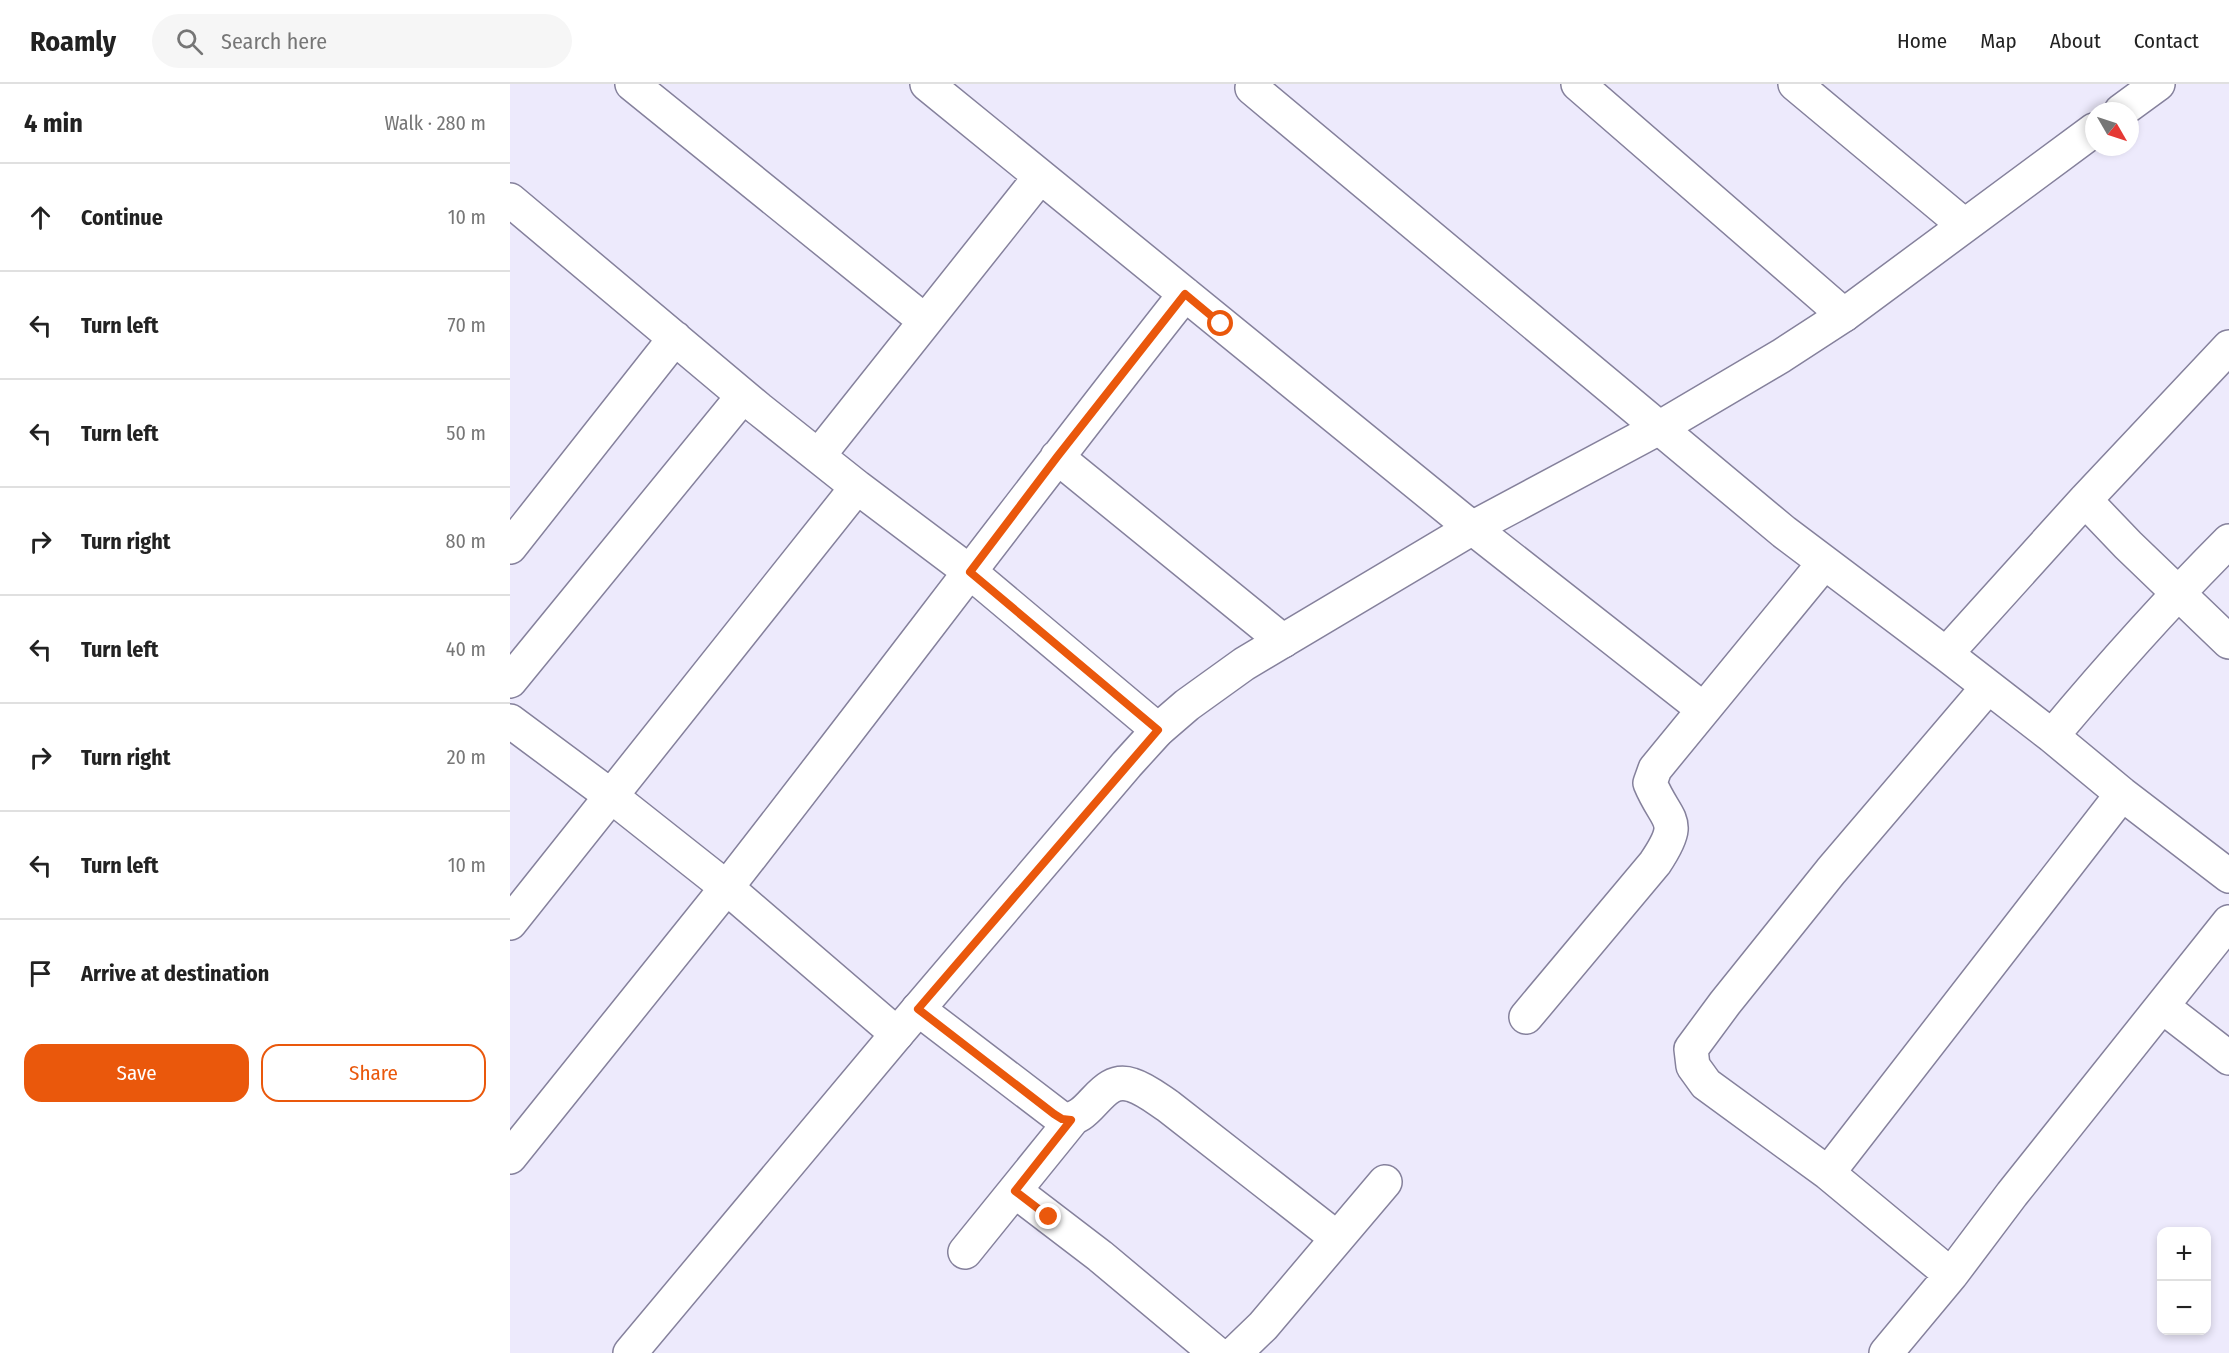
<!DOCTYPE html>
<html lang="en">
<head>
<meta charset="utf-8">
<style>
	body { margin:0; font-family:"Fira Sans Condensed",sans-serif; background:#f6f6f6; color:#222 }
	.controls { position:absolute; right:18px; bottom:18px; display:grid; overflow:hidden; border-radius:12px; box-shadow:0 3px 9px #0003 }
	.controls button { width:54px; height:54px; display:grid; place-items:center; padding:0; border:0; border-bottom:2px solid #e0e0e0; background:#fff; color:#222; font:30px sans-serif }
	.compass { position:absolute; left:1575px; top:18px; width:54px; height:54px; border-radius:50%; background:#fff; box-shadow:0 3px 9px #0003; rotate:129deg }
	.stop { position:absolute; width:18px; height:18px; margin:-14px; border:4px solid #ea580c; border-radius:50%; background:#fff }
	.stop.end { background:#ea580c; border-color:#fff; box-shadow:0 2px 6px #0008 }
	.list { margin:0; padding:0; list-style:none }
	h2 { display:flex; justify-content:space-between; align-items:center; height:78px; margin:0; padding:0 24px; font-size:26px }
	h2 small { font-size:20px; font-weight:400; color:#767676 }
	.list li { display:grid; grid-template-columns:39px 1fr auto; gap:18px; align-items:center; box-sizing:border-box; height:108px; padding:0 24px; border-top:2px solid #e0e0e0 }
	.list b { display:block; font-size:22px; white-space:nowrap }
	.list em { font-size:20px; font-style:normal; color:#767676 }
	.actions { display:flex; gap:12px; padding:18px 24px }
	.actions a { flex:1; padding:14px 0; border:2px solid #ea580c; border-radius:18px; text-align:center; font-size:21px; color:#ea580c }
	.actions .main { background:#ea580c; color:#fff }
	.icon { flex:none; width:33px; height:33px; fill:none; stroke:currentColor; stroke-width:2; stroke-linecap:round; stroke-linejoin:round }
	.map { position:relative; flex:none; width:1719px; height:1269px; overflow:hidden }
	header { display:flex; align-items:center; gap:36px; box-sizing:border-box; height:84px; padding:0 30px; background:#fff; border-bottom:2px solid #e0e0e0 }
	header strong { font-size:28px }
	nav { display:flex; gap:33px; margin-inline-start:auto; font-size:21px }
	.search { width:420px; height:54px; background:#f6f6f6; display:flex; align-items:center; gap:15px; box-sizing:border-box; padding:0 21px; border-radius:33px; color:#767676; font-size:22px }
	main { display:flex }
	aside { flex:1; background:#fff }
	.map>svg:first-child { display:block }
</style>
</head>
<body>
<header>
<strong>Roamly</strong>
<div class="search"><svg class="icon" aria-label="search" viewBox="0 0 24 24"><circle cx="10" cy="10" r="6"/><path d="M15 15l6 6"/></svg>Search here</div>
<nav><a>Home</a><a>Map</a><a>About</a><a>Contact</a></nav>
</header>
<main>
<aside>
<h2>4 min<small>Walk · 280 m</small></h2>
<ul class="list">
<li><svg class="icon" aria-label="ahead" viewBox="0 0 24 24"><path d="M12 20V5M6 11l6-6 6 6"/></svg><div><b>Continue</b></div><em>10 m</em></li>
<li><svg class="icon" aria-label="left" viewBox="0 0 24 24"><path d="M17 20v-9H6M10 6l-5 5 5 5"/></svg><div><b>Turn left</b></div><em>70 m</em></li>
<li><svg class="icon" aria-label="left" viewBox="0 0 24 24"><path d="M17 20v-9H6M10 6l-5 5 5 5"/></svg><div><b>Turn left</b></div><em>50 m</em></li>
<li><svg class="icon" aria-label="right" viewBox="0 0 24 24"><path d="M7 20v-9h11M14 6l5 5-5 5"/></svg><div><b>Turn right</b></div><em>80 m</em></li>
<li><svg class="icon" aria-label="left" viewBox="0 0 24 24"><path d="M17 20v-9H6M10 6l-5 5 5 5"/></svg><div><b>Turn left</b></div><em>40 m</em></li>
<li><svg class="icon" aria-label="right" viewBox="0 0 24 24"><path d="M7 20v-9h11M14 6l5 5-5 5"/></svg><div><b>Turn right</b></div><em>20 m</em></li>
<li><svg class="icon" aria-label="left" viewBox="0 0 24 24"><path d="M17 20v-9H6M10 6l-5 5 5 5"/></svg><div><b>Turn left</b></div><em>10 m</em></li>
<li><svg class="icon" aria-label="arrive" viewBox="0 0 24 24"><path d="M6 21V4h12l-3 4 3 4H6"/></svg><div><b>Arrive at destination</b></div></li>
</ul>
<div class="actions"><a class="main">Save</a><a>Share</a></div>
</aside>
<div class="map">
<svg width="1719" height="1269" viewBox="0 0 1719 1269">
	<rect width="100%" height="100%" fill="#edeafc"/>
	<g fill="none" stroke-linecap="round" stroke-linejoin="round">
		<defs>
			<path id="street" d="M122,0L415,237
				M417,0L951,435L1193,625
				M1068,0L1334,231
				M1285,0L1454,141
				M742,4L1274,448L1436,570L1542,652L1612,710L1719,792
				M0,116L249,325L347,403L460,488L648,646
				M309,371L530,93
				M547,373L773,557
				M1575,416L1618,461L1719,558
				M0,463L165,254
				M1436,570L1575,416L1719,263
				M0,597L233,312
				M0,637L101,712L216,803L387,950
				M1542,652C1599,584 1657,519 1719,457
				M0,839L347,403
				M1653,923L1719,974
				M408,925L552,1035C582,1039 589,990 622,1001C635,1005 646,1014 658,1022L827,1154
				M1016,933L1145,779C1175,734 1157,740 1140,699L1145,685L1314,479
				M0,1073C72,983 145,893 217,803C371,606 520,406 675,210
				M1318,1089L1612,710
				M505,1107L590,1172L706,1269
				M455,1168L561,1037
				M1441,1191L1318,1089L1196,1000L1183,982L1181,965L1215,919L1321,787L1478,603
				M725,1269L753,1242L875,1098
				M1376,1269L1441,1191L1502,1110L1719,838"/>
			<path id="secondary" d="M1611,27L1648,0
				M120,1269L387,950L617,680L648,646L677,621L734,580L964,443L1149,344L1271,272L1334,231L1584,46"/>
		</defs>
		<use href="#street" stroke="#85819c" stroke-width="36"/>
		<use href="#secondary" stroke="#85819c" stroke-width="36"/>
		<use href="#street" stroke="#fff" stroke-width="33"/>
		<use href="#secondary" stroke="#fff" stroke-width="33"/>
	</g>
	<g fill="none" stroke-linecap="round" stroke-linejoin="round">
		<path stroke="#ea580c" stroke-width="8" d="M539,1133L505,1107L561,1036L552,1035L544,1030L408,925L648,646L460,488L547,373L675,210L711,240"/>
	</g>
</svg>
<div class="controls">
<button>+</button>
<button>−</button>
</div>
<svg class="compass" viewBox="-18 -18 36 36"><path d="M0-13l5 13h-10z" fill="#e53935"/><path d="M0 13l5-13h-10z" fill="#767676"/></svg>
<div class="stop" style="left:711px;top:240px"></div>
<div class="stop end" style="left:539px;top:1133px"></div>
</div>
</main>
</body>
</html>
